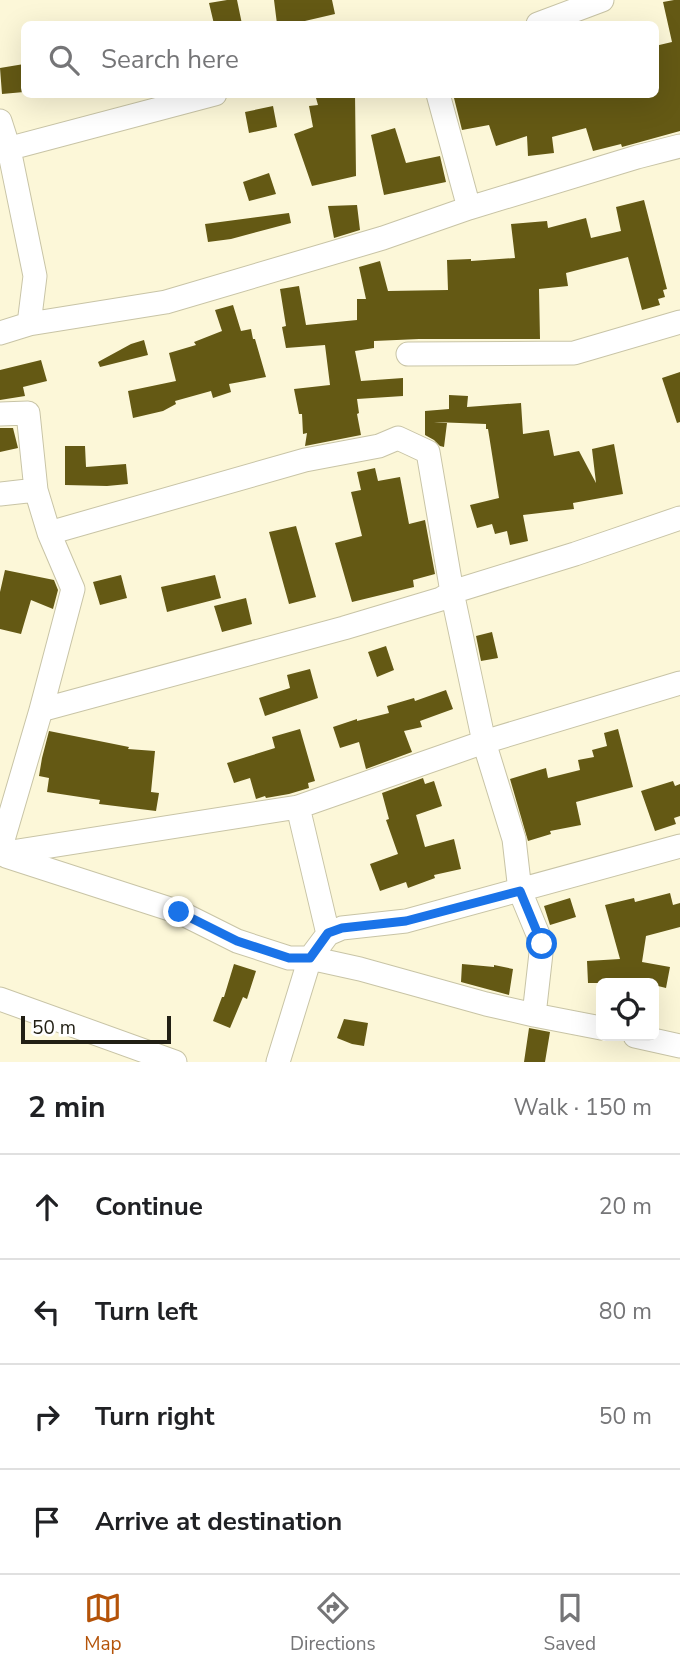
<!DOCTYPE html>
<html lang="en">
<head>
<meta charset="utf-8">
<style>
	body { margin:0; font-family:"Nunito Sans",sans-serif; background:#f2f2f2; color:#202124 }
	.controls { position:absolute; right:21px; bottom:21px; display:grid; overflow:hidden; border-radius:10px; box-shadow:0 7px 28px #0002 }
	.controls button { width:63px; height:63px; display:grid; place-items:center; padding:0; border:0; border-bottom:2px solid #e0e0e0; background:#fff; color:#202124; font:35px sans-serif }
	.scale { position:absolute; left:21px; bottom:18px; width:150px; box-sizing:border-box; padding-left:7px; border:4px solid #211f14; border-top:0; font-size:19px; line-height:24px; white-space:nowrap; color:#211f14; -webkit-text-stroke:5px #fff; paint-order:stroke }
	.stop { position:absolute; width:21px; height:21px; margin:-16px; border:5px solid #1a73e8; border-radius:50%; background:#fff }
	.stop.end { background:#1a73e8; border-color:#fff; box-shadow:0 2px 7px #0008 }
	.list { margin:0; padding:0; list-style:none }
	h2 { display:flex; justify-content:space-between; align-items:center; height:91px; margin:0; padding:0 28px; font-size:30px }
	h2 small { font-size:23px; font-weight:400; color:#757577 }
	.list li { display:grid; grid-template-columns:46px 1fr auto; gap:21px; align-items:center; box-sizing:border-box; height:105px; padding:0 28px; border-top:2px solid #e0e0e0 }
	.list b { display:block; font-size:26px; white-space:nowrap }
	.list em { font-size:23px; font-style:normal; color:#757577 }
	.icon { flex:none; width:38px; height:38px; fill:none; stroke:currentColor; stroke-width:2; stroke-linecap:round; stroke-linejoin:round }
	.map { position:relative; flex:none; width:680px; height:1062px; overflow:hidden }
	.search { position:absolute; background:#fff; box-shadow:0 7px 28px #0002; left:21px; right:21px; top:21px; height:77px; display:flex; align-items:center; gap:18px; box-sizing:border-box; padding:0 24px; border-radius:10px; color:#757577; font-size:26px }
	.sheet { height:511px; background:#fff }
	nav { display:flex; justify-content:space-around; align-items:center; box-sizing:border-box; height:98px; border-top:2px solid #e0e0e0; background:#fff; font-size:19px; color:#757577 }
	nav a { display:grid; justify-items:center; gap:4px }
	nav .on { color:#b45309 }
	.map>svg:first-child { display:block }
</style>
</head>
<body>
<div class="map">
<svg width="680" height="1062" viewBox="0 0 680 1062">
	<rect width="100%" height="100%" fill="#fcf7d8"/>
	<path fill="#645914" d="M227,0H237L242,24H214L209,3Z
		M274,0H332L335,14L292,24H277Z
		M674,0H680V131L622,147L621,144L593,151L586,128L552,137L554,153L528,156L527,136L496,146L489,125L462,130L453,94H655V46L672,42L663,2Z
		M24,64V92L2,94L0,68Z
		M330,94H355L356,176L312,186L294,134L313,127L309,106L318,105L316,98Z
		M273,106L277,127L249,133L245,112Z
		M395,128L406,163L440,156L446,182L384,195L371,135Z
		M269,173L276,194L249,201L243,182Z
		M644,200L667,289L663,290L665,297L658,299L660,305L642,310L628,257L566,273L568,286L539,289L540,339H419L374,341V348L355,351L361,381L403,378V396L357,399L359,413L357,414L361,435L305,446L307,433L303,434L302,414H299L294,389L330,385L325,345L286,348L282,327L286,326L280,289L299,286L306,325L357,320V299H366L359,267L380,261L388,291L448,290L447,260L471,259V261L515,258L511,224L547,221L548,228L586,218L591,238L621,231L616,207Z
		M357,205L360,230L334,238L328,206Z
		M289,213L291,223L231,239L208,242L205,224Z
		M233,305L241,331L251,329L253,339H255L266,377L229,384L231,392L213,398L211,391L175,401L176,404L163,411L133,418L128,391L176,381L169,353L196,345L194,342L222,331L215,310Z
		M144,340L148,355L100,367L98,362L131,344Z
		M41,360L47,381L23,387L25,396L0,400V370Z
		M680,372V422L677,423L662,378Z
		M449,395L468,396L467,407L521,403L523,434L549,430L554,456L579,451L596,483L592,449L614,444L623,494L573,503L574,509L523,515L528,541L510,545L507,531L495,534L492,524L477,528L470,505L499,498L488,429H486V424L434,422L447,423L444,447L440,446L434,440L425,435V411L449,409Z
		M0,428H13L18,448L0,452Z
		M65,446H85L86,467L126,464L128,484L107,486L65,485Z
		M375,468L378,481L400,477L409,524L425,520L435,574L413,580L414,587L352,602L335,543L362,536L351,492L361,490L357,472Z
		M296,526L316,597L289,604L269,532Z
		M5,570L54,580L58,590L53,609L31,600L21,634L0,629V592Z
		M121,575L127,598L100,605L93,582Z
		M215,575L221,598L167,612L161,587Z
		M246,598L252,624L222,632L214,606Z
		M492,632L498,658L481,661L476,636Z
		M386,646L394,670L377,677L368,652Z
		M310,669L318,698L265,716L259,698L290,688L287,675Z
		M446,690L453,709L420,721L422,727L404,731L412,752L366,769L359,742L340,748L333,727L357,719V721L389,713L387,706L414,698L415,701Z
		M300,729L315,781L308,783L309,788L289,794L266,798L265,796L256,799L250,778L234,783L227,763L275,748L272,737Z
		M618,729L633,787L576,802L581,825L550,831L551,834L528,841L510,779L546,768L548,778L580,770L578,760L594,757L592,750L607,746L604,733Z
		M49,731L129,747L128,749L155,751L151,792L159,793L156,811L99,804L100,800L47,792L49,778L39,776L42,758Z
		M423,778L425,784L434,781L442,806L416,815L425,847L454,839L461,869L434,875L435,878L408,888L406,882L380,891L370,864L398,854L386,820L389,819L382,793Z
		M673,781L675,786L680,784V816L674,818L676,824L655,831L641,791Z
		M670,893L673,905L680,903V927L646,936L642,962L670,967L666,988L654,985V983H588L587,961L620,959L605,905L634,898L635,902Z
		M570,898L576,917L550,925L544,906Z
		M234,964L256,971L247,999L243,997L230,1028L213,1021L222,997H224Z
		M462,964L494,967V965L513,969L509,995L461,982Z
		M344,1019L368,1023L364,1046L352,1044L337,1038Z
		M529,1028L550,1032L545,1062H524Z"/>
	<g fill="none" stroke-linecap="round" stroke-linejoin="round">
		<defs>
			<path id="minor" d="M538,24L602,0
				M438,94L469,208
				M0,121L9,149L35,276L29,324
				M0,151L215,94
				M0,333L29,324L166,302L383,238L469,208L637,157L680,146
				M408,354L574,353L680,322
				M0,414L28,413L36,490L49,533L73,589L41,710L0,850
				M0,494L36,490
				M41,710L344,628L441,599L452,592L428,452L398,438L379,446L305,460L49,533
				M298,807L328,934
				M0,854L298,807L484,742L680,683
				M6,856L179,912L237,941L289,958H310L360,969L486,1004L534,1015L601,1028
				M0,999L175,1062
				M534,1015L542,944L520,891L514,839L484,742L452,592L575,554L680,518
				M635,1036L680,1046
				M278,1062L310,958L328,934L342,928L406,921L680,846"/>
		</defs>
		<use href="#minor" stroke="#c8c4a6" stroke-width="25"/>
		<use href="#minor" stroke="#fff" stroke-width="23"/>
	</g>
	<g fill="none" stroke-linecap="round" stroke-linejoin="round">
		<path stroke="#1a73e8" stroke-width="9" d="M179,912L237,941L289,958H310L328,933L342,928L406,921L520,891L542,944"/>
	</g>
</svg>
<div class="controls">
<button><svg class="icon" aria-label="locate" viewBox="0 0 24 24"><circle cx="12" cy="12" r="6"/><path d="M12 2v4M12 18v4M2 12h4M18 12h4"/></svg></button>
</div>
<div class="scale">50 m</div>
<div class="stop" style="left:542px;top:944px"></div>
<div class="stop end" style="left:179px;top:912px"></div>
<div class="search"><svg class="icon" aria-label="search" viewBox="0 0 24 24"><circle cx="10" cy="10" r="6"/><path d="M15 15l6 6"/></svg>Search here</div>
</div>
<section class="sheet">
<h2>2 min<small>Walk · 150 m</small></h2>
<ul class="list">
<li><svg class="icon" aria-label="ahead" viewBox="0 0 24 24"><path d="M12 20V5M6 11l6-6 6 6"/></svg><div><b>Continue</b></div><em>20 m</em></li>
<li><svg class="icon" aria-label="left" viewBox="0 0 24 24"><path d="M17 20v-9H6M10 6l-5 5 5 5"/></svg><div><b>Turn left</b></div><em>80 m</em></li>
<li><svg class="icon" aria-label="right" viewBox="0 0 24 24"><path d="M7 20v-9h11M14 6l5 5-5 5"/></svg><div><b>Turn right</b></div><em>50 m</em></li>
<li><svg class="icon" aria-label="arrive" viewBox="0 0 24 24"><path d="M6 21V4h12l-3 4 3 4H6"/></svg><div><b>Arrive at destination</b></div></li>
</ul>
</section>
<nav>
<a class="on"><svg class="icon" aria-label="map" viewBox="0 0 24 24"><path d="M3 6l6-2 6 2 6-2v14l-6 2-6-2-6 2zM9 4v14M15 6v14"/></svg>Map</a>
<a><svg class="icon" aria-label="directions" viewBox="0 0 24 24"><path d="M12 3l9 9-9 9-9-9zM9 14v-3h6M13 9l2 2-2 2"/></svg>Directions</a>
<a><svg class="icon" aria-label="saved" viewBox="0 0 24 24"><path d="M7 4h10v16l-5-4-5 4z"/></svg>Saved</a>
</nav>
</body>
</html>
